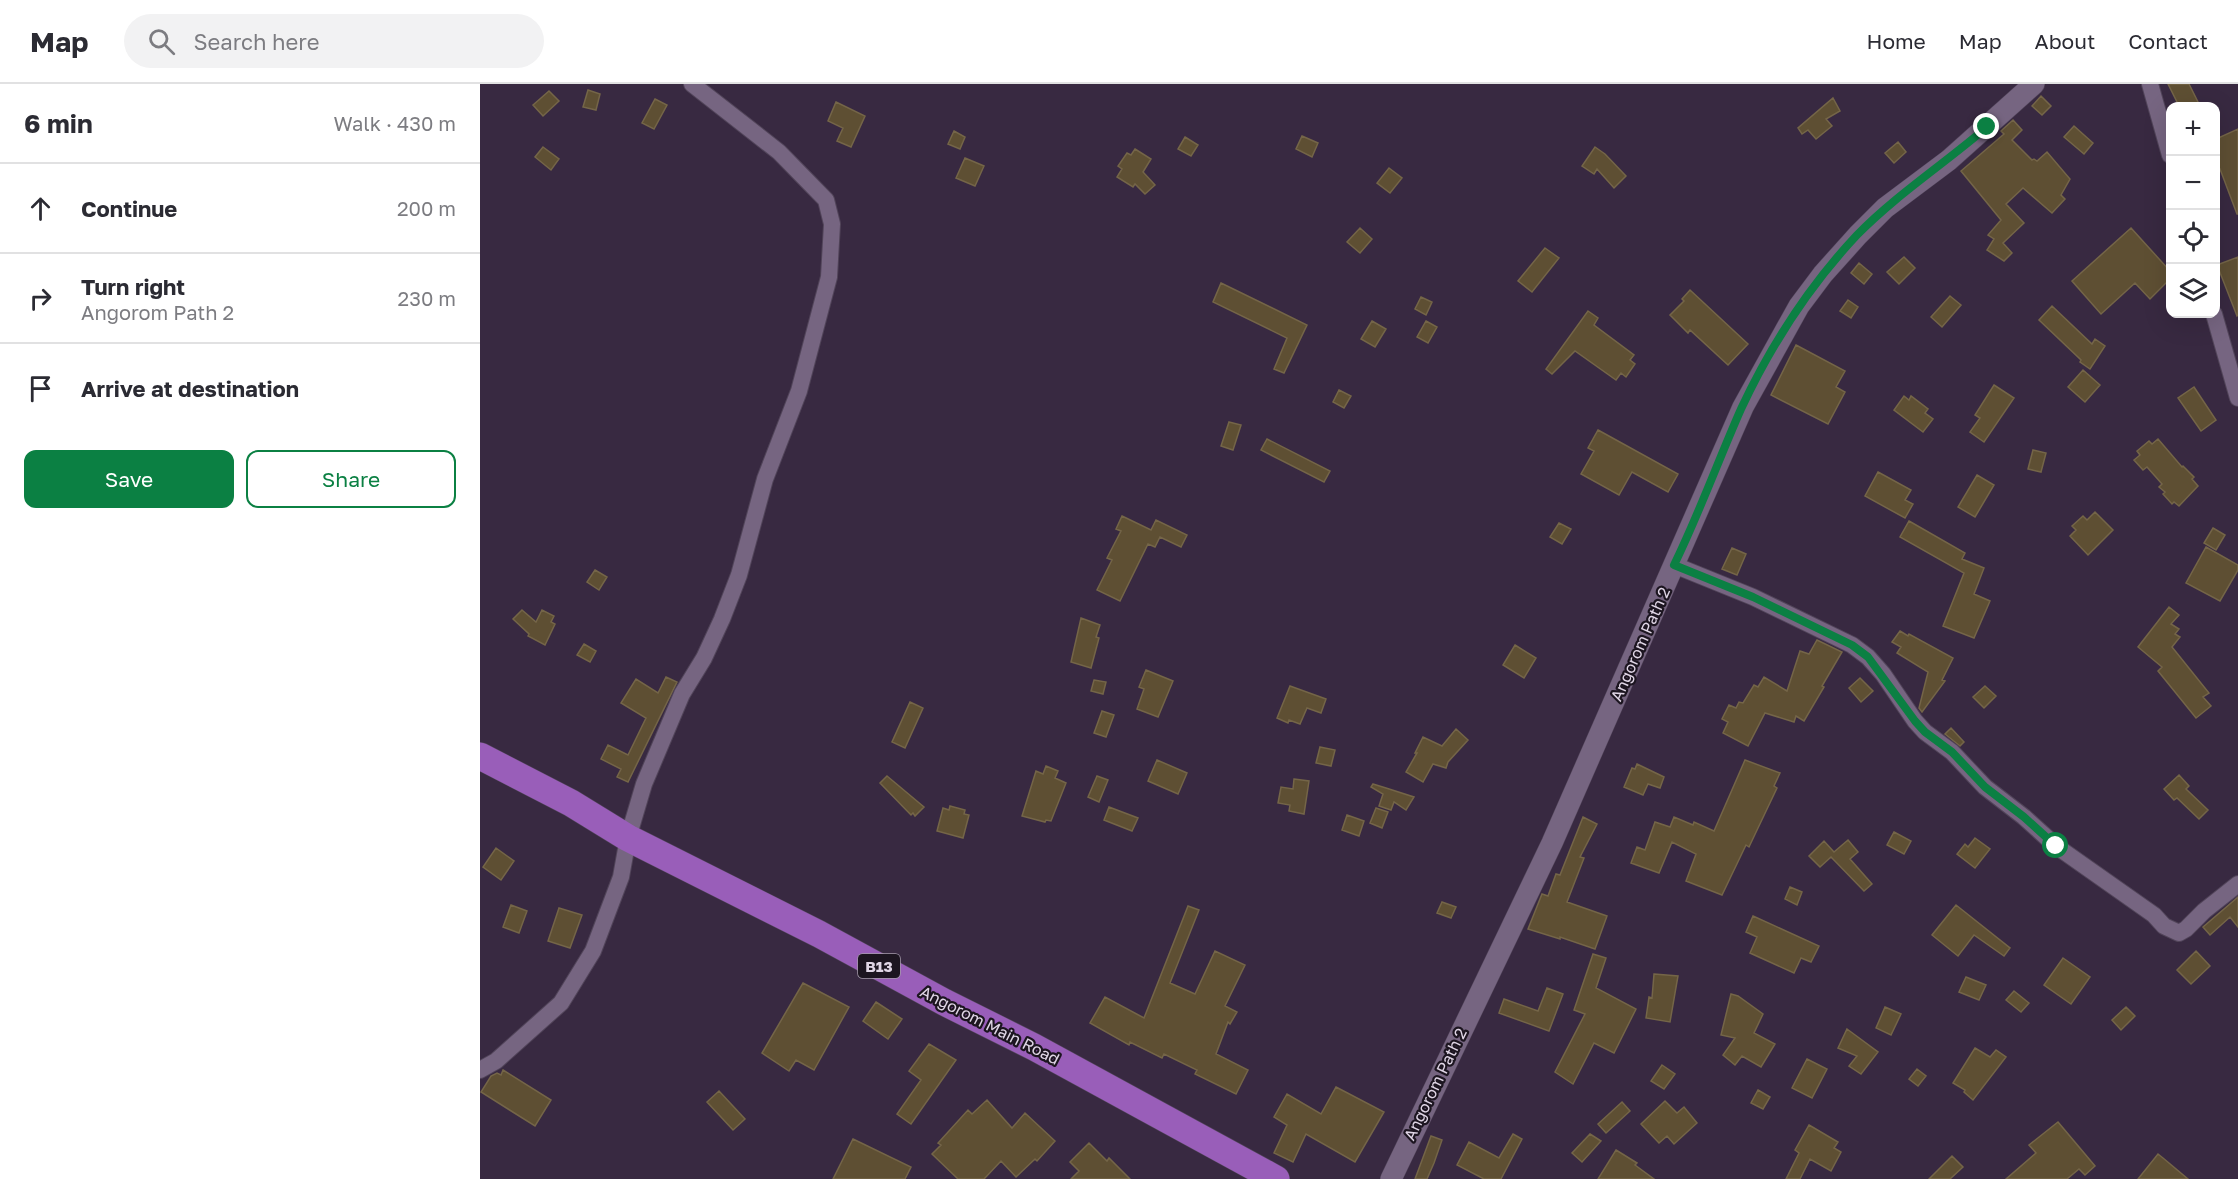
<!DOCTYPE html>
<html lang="en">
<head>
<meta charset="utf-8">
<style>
	body { margin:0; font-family:"Golos Text",sans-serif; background:#f2f2f3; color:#2b2b33 }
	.controls { position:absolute; right:18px; top:18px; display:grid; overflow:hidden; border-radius:12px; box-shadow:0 6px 24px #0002 }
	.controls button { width:54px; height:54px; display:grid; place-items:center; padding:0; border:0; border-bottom:2px solid #e1e1e2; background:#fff; color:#2b2b33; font:30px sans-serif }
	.stop { position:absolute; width:18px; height:18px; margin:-14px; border:4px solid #0b8043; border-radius:50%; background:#fff }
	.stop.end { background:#0b8043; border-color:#fff; box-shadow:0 2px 6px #0008 }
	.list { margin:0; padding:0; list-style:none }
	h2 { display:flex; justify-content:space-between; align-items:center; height:78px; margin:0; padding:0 24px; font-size:26px }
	h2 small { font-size:20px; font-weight:400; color:#7c7c81 }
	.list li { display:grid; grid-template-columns:39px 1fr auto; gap:18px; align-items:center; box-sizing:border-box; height:90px; padding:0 24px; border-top:2px solid #e1e1e2 }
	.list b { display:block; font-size:22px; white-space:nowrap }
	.list p { margin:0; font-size:20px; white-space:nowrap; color:#7c7c81 }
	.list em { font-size:20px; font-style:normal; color:#7c7c81 }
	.actions { display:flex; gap:12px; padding:18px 24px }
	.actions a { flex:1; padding:14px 0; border:2px solid #0b8043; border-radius:12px; text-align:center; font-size:21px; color:#0b8043 }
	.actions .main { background:#0b8043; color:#fff }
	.icon { flex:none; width:33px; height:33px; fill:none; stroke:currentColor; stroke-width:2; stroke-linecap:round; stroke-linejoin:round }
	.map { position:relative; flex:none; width:1758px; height:1095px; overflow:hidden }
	header { display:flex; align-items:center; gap:36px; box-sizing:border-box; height:84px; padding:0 30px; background:#fff; border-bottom:2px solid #e1e1e2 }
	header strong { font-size:28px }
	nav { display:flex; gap:33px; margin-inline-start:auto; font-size:21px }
	.search { width:420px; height:54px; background:#f2f2f3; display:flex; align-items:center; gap:15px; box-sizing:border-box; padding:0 21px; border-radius:33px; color:#7c7c81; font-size:22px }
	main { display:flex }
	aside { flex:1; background:#fff }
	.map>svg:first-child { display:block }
</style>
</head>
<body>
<header>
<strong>Map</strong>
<div class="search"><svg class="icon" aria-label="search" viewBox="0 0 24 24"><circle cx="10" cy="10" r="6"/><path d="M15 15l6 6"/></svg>Search here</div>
<nav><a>Home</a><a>Map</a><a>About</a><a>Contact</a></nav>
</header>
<main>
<aside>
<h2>6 min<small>Walk · 430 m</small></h2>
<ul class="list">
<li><svg class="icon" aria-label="ahead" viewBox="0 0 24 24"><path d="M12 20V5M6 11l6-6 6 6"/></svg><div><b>Continue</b></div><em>200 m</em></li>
<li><svg class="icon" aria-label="right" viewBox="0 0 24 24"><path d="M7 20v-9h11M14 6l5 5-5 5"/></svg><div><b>Turn right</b><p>Angorom Path 2</p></div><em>230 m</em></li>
<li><svg class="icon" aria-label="arrive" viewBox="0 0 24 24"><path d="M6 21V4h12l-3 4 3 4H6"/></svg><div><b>Arrive at destination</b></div></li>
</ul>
<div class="actions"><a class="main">Save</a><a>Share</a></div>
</aside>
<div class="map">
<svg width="1758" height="1095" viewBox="0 0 1758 1095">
	<rect width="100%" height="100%" fill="#382941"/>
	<path fill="#5e4f33" stroke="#746548" stroke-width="1.5" d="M1688,0H1709L1720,22H1699Z
		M108,6L120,10L116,26L103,23Z
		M69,7L79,17L63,32L53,21Z
		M1561,12L1571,22L1562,31L1552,22Z
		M1353,14L1360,27L1346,35L1352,42L1336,55L1328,46L1322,50L1318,44Z
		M175,15L187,21L174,45L162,39Z
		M356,18L385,32L371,63L357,57L363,44L348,37Z
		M1533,36L1542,46L1532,56L1552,76L1554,75L1557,77L1567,68L1590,95L1581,111L1585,115L1572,129L1543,104L1526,120L1544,139L1523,159L1532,169L1524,177L1507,166L1514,155L1508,151L1521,136L1481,87L1524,50L1521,47Z
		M1594,42L1613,59L1604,70L1584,53Z
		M1758,45V130H1757L1740,85L1736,87V55Z
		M474,47L485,53L480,65L468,60Z
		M822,52L838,59L832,73L816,65Z
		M705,53L718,61L711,72L698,65Z
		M1418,58L1426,68L1414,79L1405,69Z
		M63,63L79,75L71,86L55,73Z
		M1115,63L1125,70L1146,92L1134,104L1117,85L1114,90L1102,82Z
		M655,65L671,75L663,88L675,101L665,110L655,100L653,103L637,93L642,85L638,82L647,69L651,71Z
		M485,74L504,82L495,102L476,94Z
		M909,84L922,94L910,109L897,99Z
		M880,144L892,155L880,169L867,158Z
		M1651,144L1690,187V195L1670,215L1655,199L1621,230L1592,197Z
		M1065,164L1079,174L1052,208L1038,197Z
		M1424,173L1435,184L1419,200L1407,188Z
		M1758,173V231L1757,232L1737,181Z
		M1379,179L1392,190L1384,200L1371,189Z
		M741,199L827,241L804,289L794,285L807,254L733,218Z
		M1210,206L1268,260L1248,281L1210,246L1208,249L1190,231L1204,217L1202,215Z
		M1470,212L1481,221L1462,243L1451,233Z
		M941,213L952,218L946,231L935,225Z
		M1368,216L1378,223L1371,234L1360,227Z
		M1572,222L1612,260L1615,255L1625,262L1610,285L1600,278L1601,276L1559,236Z
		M1108,227L1118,234L1114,241L1154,271L1150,276L1155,280L1146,293L1141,289L1136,296L1095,267L1072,290L1066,285Z
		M892,237L906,245L895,263L881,255Z
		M946,237L957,243L948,259L937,253Z
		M1316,261L1365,287L1356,303L1365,308L1348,340L1291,311Z
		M1603,286L1620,301L1605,318L1588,303Z
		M1514,301L1534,314L1504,358L1490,348L1500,334L1495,331Z
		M1714,303L1736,336L1721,347L1698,314Z
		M859,306L871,312L864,324L853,318Z
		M1424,312L1429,316L1431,312L1448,325L1445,329L1453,335L1443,348L1414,326Z
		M749,338L761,341L753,366L741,362Z
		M1118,346L1198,390L1188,408L1152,388L1139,411L1101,390L1114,367L1108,364Z
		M787,355L850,387L844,398L781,366Z
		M1678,355L1702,383L1703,382L1714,393L1712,395L1718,402L1699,422L1694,418L1692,420L1683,410L1685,408L1679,403L1682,400L1667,383L1663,386L1654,376L1660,371L1657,367L1669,357L1672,360Z
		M1553,366L1566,369L1561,388L1548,385Z
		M1398,388L1431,406L1425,416L1433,420L1425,434L1385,412Z
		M1497,391L1514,401L1495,433L1478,423Z
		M1615,428L1633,446L1608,471L1590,452L1596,446L1592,442L1603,432L1607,436Z
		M642,432L671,446L676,436L707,451L701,463L680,453L675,463L668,460L640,517L617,506L632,476L627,474L641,447L636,445Z
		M1429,437L1485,469L1482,475L1504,484L1494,510L1510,517L1494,554L1463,542L1484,489L1420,453Z
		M1079,439L1091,445L1082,460L1070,453Z
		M1733,444L1745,451L1736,466L1724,459Z
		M1726,463L1758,481V486L1740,517L1706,499Z
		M1252,464L1266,470L1257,491L1242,485Z
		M115,486L127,493L119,506L107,498Z
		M1689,523L1699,531L1691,540L1699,545L1695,550L1700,553L1692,563L1729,609L1723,613L1731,622L1716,634L1678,587L1682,583L1658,563Z
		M42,526L56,538L62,526L74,532L71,538L75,540L65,561L48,552L49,550L33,535Z
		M601,534L620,541L616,553L619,554L611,584L591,578Z
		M1420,547L1428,552L1429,550L1473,574L1462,596L1465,597L1442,628L1439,624L1448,588L1417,569L1421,563L1412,558Z
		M1337,556L1362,568L1342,602L1344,603L1324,637L1316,632L1314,638L1285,629L1268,662L1243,649L1248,638L1242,635L1249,621L1256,624L1259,618L1263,619L1274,601L1278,603L1284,593L1307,607L1320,567L1329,570Z
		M104,560L116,567L110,578L97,571Z
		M1035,561L1056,574L1044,594L1023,581Z
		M666,586L693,597L678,633L657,625L664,605L659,603Z
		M186,593L197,598L148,698L137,693L141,685L121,675L128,661L148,671L166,634L141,619L156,595L178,609Z
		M1380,594L1393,607L1381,618L1369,604Z
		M614,596L626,598L623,610L611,607Z
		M810,602L846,615L841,629L827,624L820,640L809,636L808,639L797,634Z
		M1505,602L1516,612L1504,624L1493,613Z
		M430,618L443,624L425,664L412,658Z
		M622,627L634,631L626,653L614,649Z
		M1471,644L1484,658L1480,662L1465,650Z
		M976,645L988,656L968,678L966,684L953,680L943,698L926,688L937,669H935L943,653L962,662Z
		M840,663L855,666L851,682L836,679Z
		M677,676L707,689L698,710L668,697Z
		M1265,676L1300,689L1294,702L1297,704L1269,763L1266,761L1242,811L1206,797L1216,770L1192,758L1179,789L1151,779L1157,763L1165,766L1175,738L1190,743L1194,733L1213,741L1214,738L1234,747Z
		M1157,680L1184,693L1180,704L1168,700L1163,711L1144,703L1152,684L1155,685Z
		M566,682L578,687L575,694L586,699L571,737L566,736L565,738L542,732L556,687L563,690Z
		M1699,691L1709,702L1706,705L1728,726L1719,735L1697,714L1694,716L1684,705Z
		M407,692L444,723L435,732L433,729L431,731L400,699Z
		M617,692L628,696L619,718L608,713Z
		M814,695L829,697L824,730L809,727L810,721L798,719L801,703L813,705Z
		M893,700L906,704L934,713L926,726L914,718L911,726L899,722L903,710L891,703Z
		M470,722L485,726L484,730L489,731L483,754L457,747L463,724L469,726Z
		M629,723L658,734L652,747L624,736Z
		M896,724L908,728L902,744L890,739Z
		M867,731L884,737L879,752L862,746Z
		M1103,733L1117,740L1100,773L1104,774L1087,818L1127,832L1115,865L1080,853V855L1048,845L1062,810L1068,812L1076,790L1080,791Z
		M1414,748L1431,757L1424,770L1407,761Z
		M1495,754L1510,765L1495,784L1477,770L1485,760L1488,763Z
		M1368,756L1378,768L1370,775L1392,800L1384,807L1351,773L1340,783L1329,772L1344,757L1354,768Z
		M16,764L34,777L21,796L3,783Z
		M1310,803L1322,808L1317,821L1305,815Z
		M1758,813V843L1750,833L1730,851L1723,843Z
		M962,818L976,823L971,834L957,829Z
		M31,821L47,827L39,849L23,843Z
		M1476,821L1530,864L1524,872L1494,851L1478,872L1452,851Z
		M708,822L719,826L690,899L715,910L735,867L765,881L745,922L757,928L750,940L748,938L736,970L768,986L756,1010L715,990L717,986L684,970L682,974L650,958L649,961L610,939L625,913L664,934Z
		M79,824L102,831L90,864L68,857Z
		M1273,832L1339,862L1331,878L1321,874L1314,889L1270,869L1277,853L1266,848Z
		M1716,867L1730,882L1711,900L1697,886Z
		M1113,870L1126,874L1116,904L1156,925L1134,969L1114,959L1093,1000L1075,988L1105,930L1094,926Z
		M1583,874L1610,893L1591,920L1564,901Z
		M1174,890L1198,892L1190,938L1166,934L1169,913L1172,914Z
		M1486,893L1506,901L1499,916L1479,908Z
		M323,899L369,923L334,986L316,976L309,987L282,969Z
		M1067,904L1083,910L1069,947L1019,929L1024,915L1058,927Z
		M1534,907L1549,919L1541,928L1526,916Z
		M1251,910L1258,912L1283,930L1274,949L1295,960L1281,983L1262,972L1255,981L1243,971L1255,954L1241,951Z
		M396,918L422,935L408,955L383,937Z
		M1405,923L1421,930L1411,951L1396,944Z
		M1646,923L1655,932L1641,946L1632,936Z
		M1367,945L1398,968L1381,990L1369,982L1377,972L1358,964Z
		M449,960L476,976L431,1040L417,1030L441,996L429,987Z
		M1495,964L1510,973L1516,966L1526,973L1493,1016L1484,1008L1485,1006L1473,999Z
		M1327,975L1347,985L1332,1014L1312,1004Z
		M1182,981L1195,990L1184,1005L1171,997Z
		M1437,985L1446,992L1438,1002L1429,995Z
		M23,986L71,1016L55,1042L1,1008L11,992L17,989L21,991Z
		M856,1003L904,1028L875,1078L826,1050L813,1078L794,1069L807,1041L794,1033L807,1010L841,1030Z
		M1278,1006L1290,1013L1283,1025L1271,1019Z
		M239,1007L265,1035L253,1046L227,1018Z
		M507,1016L532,1044L545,1029L575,1057L557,1077L555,1075L536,1093L521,1077L504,1095H478L452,1070L461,1061L458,1059L488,1026L492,1030Z
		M1185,1017L1197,1029L1204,1023L1217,1039L1194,1060L1187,1052L1179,1059L1161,1040Z
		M1142,1018L1150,1027L1126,1049L1118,1040Z
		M1578,1038L1615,1082L1605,1091L1599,1085L1587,1095H1526L1556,1069L1549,1061Z
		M1329,1041L1358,1058L1354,1064L1361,1068L1351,1087L1330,1075L1320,1095H1306L1319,1069L1315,1066Z
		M1033,1050L1042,1055L1021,1095H1004L977,1081L989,1058L1019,1074Z
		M1110,1050L1121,1057L1102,1078L1092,1069Z
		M951,1052L962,1056L954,1079L947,1095H935Z
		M373,1055L431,1083L425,1095H353Z
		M609,1059L627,1077L629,1074L650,1095H591L599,1087L590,1078Z
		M1136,1066L1157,1079L1155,1081L1174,1095H1118Z
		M1678,1070L1683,1074L1708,1095H1658Z
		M1472,1072L1483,1083L1470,1095H1449Z"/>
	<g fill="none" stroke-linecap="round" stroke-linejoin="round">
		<defs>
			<path id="minor" d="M1670,0L1690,71
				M1734,230L1758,314
				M1194,481L1273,513L1372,561L1388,573L1403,590L1435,637L1445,648L1472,668L1505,703L1544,733L1576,762L1674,831L1684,842L1699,849L1706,845L1724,827L1758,800
				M0,986L16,977L81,919L113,867L141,793L148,754L164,700L202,610L224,574L242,535L259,491L285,395L319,307L349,193L352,140L346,116L299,68L212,0"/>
			<path id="tertiary" d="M911,1095L1072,759L1263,323L1319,222L1343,190L1378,151L1405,124L1469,76L1554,0"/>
			<path id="trunk" d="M0,672L91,719L148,754L339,850L464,918L554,963L796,1095"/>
		</defs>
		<use href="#minor" stroke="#514459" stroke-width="18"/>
		<use href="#tertiary" stroke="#514459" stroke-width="22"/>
		<use href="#trunk" stroke="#514459" stroke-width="28"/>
		<use href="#minor" stroke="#766581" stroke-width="16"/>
		<use href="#tertiary" stroke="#766581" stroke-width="21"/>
		<use href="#trunk" stroke="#995eb9" stroke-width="27"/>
	</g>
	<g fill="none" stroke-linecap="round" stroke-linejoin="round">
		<path stroke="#0b8043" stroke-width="8" d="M1507,43C1464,80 1416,111 1377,151C1330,201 1290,263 1261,325C1238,377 1219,430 1194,481L1273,513L1372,561L1388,573L1435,637L1445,648L1472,668L1505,703L1544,733L1576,762"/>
	</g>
	<g text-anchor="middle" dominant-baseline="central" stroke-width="4.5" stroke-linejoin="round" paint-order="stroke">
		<rect fill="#1c1520" stroke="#a59cab" stroke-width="1.5" x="378" y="870" width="42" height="24" rx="4.5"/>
		<g font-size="15" font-weight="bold" fill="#e0d6e6">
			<text x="399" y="882">B13</text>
		</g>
		<g font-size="16" fill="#e0d6e6" stroke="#1c1520">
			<text transform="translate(1160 560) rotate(-66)">Angorom Path 2</text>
			<text transform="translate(510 941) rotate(27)">Angorom Main Road</text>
			<text transform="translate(955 1000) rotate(-64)">Angorom Path 2</text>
		</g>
	</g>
</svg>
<div class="controls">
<button>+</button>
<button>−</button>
<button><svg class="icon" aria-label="locate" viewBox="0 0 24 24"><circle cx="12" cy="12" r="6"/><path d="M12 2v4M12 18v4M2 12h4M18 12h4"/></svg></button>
<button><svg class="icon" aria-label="layers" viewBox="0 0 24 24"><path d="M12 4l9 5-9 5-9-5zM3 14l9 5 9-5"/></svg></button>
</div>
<div class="stop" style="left:1576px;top:762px"></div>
<div class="stop end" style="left:1507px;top:43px"></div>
</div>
</main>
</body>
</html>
